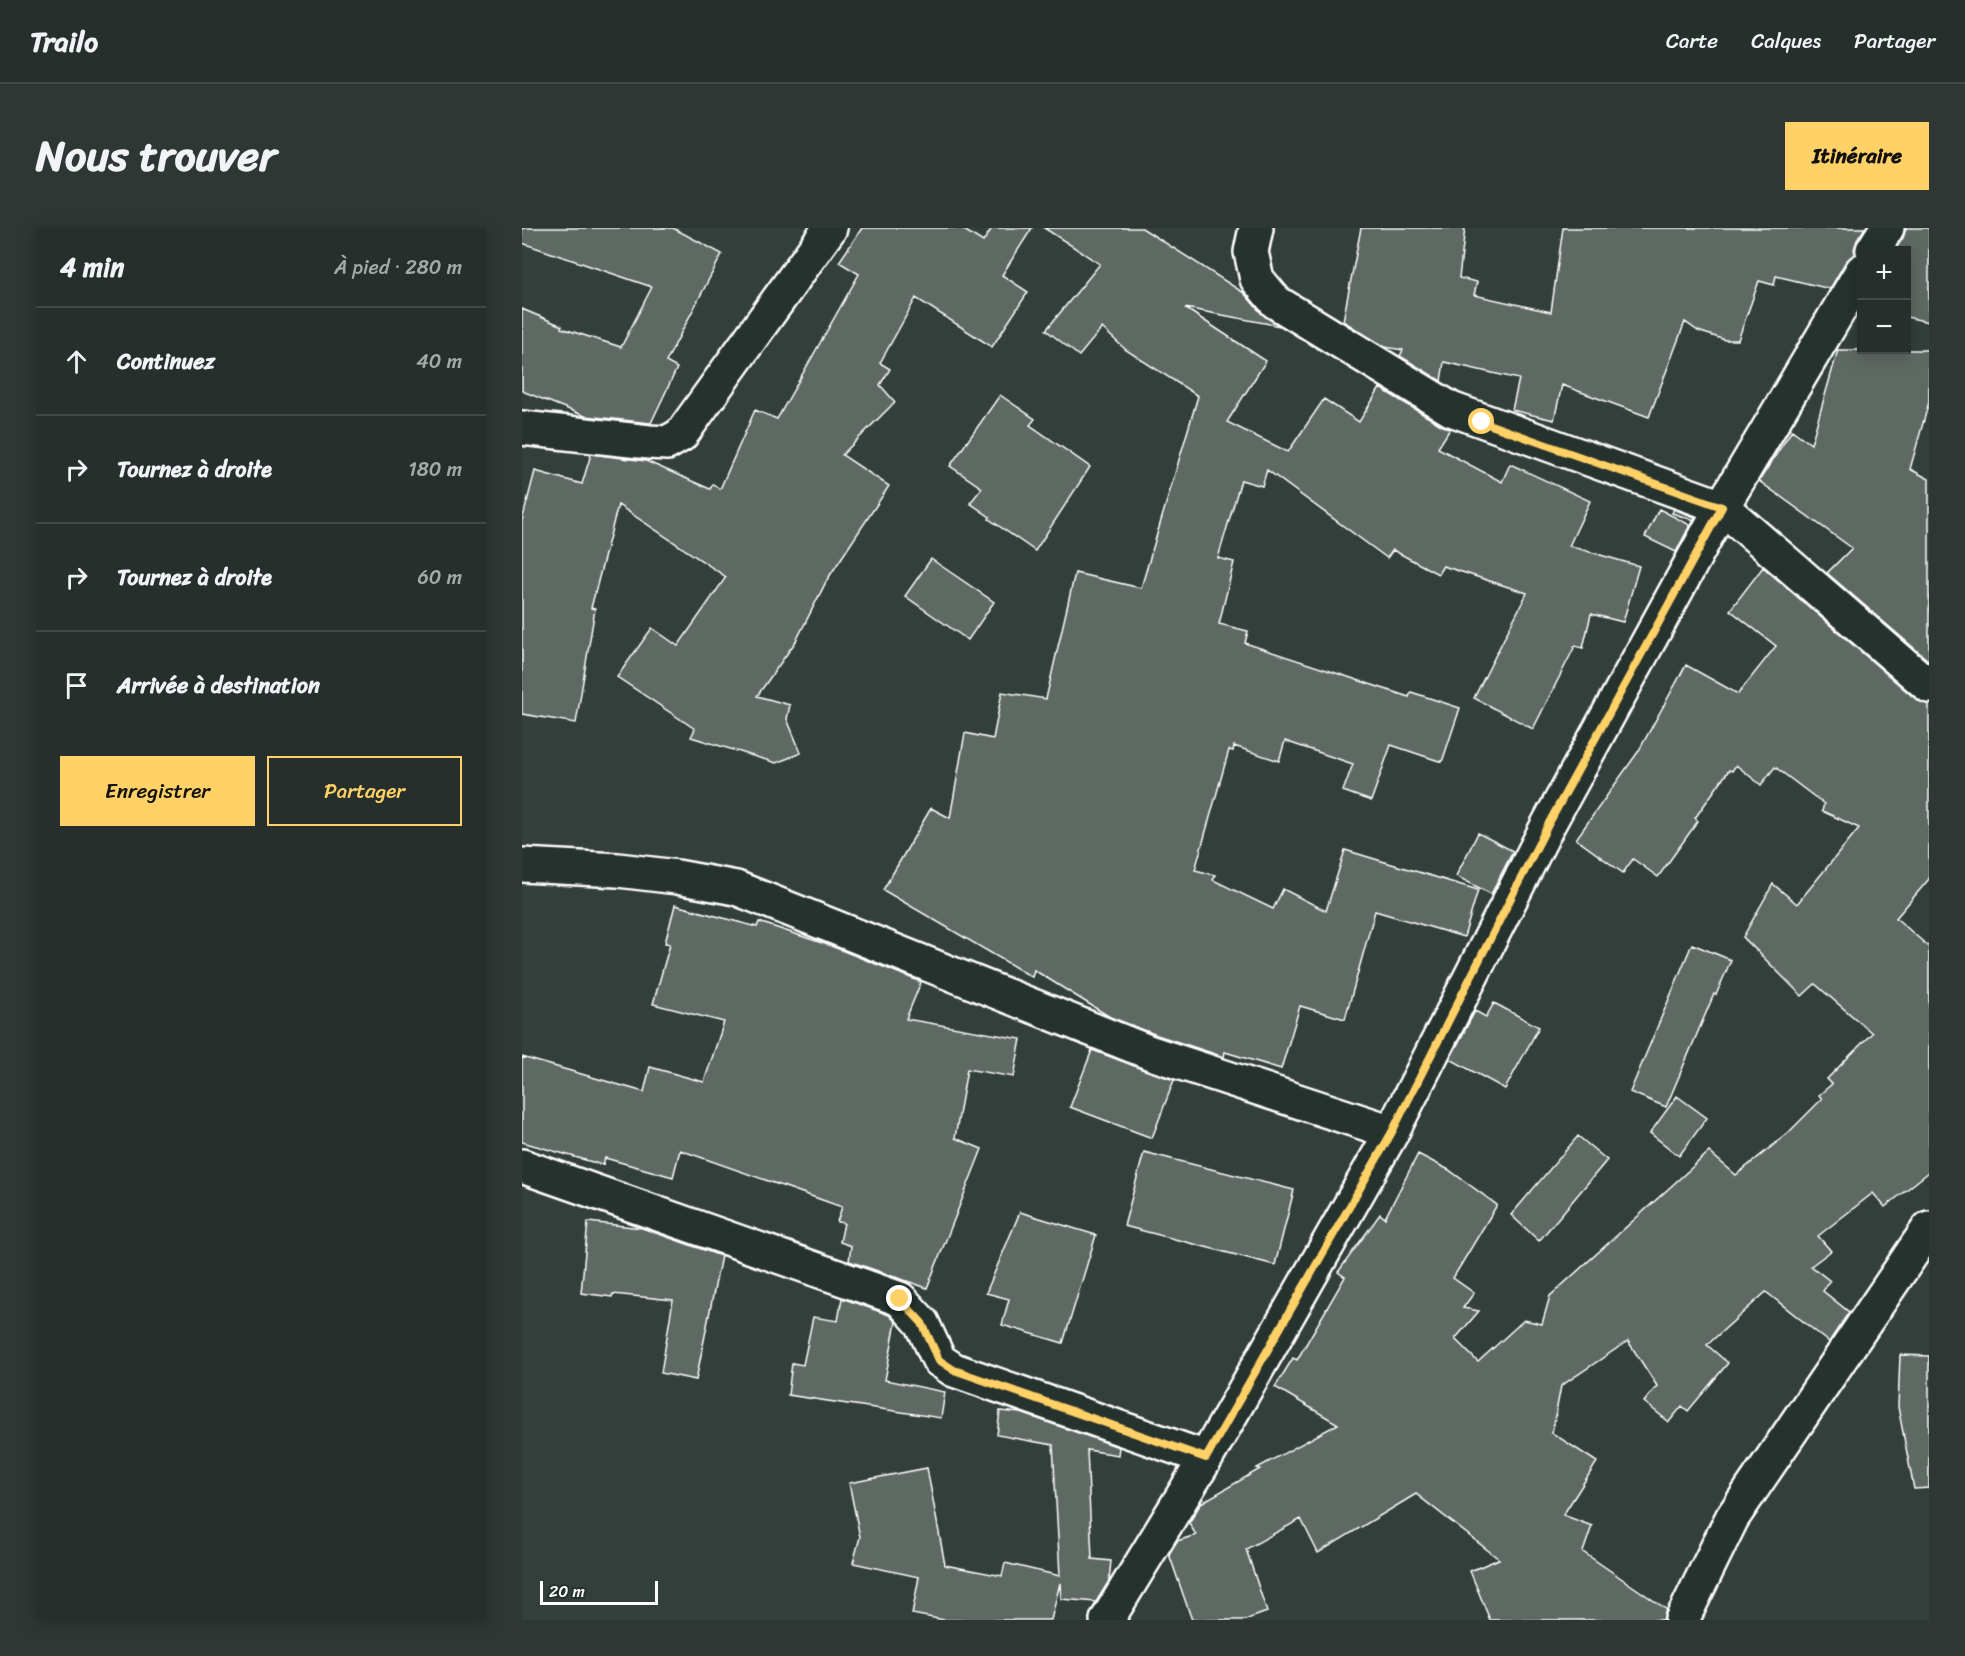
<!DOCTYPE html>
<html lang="fr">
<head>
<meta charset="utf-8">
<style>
	body { margin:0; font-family:Sriracha,sans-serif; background:#2e3734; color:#f1f3f6 }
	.controls { position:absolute; right:18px; top:18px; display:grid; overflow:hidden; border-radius:0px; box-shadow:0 3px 15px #0003 }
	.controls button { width:54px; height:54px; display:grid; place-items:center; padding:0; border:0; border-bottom:2px solid #424a48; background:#262f2c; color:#f1f3f6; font:30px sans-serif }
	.scale { position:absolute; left:18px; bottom:15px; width:118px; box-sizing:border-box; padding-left:6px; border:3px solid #fff; border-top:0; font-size:16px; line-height:21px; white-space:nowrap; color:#fff; -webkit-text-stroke:4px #26332d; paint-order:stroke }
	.stop { position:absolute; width:18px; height:18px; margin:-14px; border:4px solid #ffd166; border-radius:50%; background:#fff }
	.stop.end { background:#ffd166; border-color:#fff; box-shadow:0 2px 6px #0008 }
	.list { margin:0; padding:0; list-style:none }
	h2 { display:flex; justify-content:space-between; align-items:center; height:78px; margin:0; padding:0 24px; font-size:26px }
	h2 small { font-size:20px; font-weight:400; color:#a4a9a9 }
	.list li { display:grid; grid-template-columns:39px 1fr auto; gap:18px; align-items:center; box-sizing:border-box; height:108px; padding:0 24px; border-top:2px solid #424a48 }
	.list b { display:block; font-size:22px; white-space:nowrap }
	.list em { font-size:20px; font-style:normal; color:#a4a9a9 }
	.actions { display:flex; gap:12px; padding:18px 24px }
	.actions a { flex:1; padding:14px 0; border:2px solid #ffd166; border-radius:0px; text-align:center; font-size:21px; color:#ffd166 }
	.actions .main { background:#ffd166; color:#111 }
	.icon { flex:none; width:33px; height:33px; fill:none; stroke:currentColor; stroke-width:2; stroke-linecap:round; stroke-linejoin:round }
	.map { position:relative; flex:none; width:1407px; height:1392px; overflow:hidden; border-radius:0px }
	header { display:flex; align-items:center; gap:36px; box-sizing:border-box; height:84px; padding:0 30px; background:#262f2c; border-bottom:2px solid #424a48 }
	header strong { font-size:28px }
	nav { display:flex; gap:33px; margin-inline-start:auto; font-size:21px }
	.intro { display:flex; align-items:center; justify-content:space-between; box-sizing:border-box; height:144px; padding:0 36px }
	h1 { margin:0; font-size:42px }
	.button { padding:15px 27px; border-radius:0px; background:#ffd166; color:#111; font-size:21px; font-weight:700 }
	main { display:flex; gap:36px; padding:0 36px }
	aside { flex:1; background:#262f2c; border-radius:0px; box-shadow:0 3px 15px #0003 }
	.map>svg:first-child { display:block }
</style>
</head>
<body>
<header>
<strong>Trailo</strong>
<nav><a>Carte</a><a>Calques</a><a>Partager</a></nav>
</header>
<div class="intro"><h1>Nous trouver</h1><a class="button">Itinéraire</a></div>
<main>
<aside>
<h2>4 min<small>À pied · 280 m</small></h2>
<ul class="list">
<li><svg class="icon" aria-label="ahead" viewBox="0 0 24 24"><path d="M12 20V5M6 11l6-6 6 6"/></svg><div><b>Continuez</b></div><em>40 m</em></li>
<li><svg class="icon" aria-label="right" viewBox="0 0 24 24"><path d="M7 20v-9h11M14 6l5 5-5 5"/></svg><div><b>Tournez à droite</b></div><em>180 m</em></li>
<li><svg class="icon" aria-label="right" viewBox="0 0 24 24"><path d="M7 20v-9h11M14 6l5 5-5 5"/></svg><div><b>Tournez à droite</b></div><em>60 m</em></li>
<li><svg class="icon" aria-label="arrive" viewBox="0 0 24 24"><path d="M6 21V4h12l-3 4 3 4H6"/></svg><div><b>Arrivée à destination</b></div></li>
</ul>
<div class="actions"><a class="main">Enregistrer</a><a>Partager</a></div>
</aside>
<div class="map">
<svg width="1407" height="1392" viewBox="0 0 1407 1392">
	<rect width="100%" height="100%" fill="#333f3a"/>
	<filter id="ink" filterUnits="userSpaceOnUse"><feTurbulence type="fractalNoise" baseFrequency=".0167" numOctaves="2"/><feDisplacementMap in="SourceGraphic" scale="12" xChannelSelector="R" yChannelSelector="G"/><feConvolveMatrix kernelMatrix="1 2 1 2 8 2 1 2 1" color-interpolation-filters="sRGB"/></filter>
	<g filter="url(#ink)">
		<path fill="#5f6964" stroke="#fff" stroke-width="1.5" d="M0,0H151L200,26L144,134L155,140L129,195L63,188L0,163V81L40,98L39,100L99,119L130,59L0,15Z
			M340,0H439L461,14L470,0H510L480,47L506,64L470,119L394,70L358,135L368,141L358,157L373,174L320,227L367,258L305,352L274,413L235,468L268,477L265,491L279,525L254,535L169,509L173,501L95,449L130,400L156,418L204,349L96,277L69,380L73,381L54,495L0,486V293L13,243L60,256L69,226L124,233L188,261L191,256L198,261L233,182L255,191L337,46L317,34Z
			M522,0H620L722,65L740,86L758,98L663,80L744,133L705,194L766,224L802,171L837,194L858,160L919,197L928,201L916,220L980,254L988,236L1068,273L1047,318L1117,338L1101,394L1069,386L1061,420L1053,418L1011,501L952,470L1005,365L921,338L916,346L871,322L865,330L745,242L740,258L719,252L696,330L712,334L697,396L726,403L723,415L887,469L889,464L938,480L920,534L869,517L849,573L821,563L831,536L763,513L757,533L712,518L711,523L707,522L673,642L693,647L691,652L751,681L761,661L804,683L823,622L956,662L942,709L853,683L823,791L778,778L759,841L703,824L702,829L696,827L635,807L588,789L512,742L510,749L361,662L409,580L428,590L443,505L471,511L480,464L524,471L553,345L619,360L676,168L604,122L580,100L557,128L524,102L578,36Z
			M839,0H943L937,50L955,54L952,67L1029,84L1041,0H1343L1335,12L1332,21L1333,26L1324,33L1308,61L1254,48L1252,57L1237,53L1216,112H1203L1176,103L1163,94L1127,189L1040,157L1032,192L990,182L997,151L922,134L919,153L878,128L881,122L863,119L821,93Z
			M1384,0H1407V94L1384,89V22H1373L1381,10Z
			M1316,122H1407V174L1388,241L1407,251V433L1305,345L1330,320L1237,253L1270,202L1289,216Z
			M478,167L513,191L508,197L568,239L513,323L467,291L468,289L448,275L460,260L428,238Z
			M1137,281L1168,297L1154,324L1123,309Z
			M1152,281L1173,289L1171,292L1150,285Z
			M409,331L472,374L446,412L383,368Z
			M1241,339L1395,472L1407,476V651L1374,690L1407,719V944L1363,979L1351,965L1296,1008L1309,1023L1289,1038L1308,1053L1301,1063L1327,1084L1307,1114L1244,1064L1185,1117L1206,1135L1166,1183L1160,1178L1147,1194L1122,1174L1135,1158L1106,1113L1039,1158L1030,1205L1075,1234L1041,1287L1070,1298L1061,1324L1144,1381L1141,1392H968L948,1343L977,1331L894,1266L796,1325L779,1291L724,1321L745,1384L723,1392H670L647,1326L655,1313L674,1307L667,1295L679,1275L738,1241L735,1240L816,1196L753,1159L771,1130L775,1132L823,1049L816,1044L858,986L863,990L896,926L927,942L975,977L931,1050L952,1065L941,1080L957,1083L933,1111L956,1134L1002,1092L1020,1096L1028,1068L1187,924L1214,947L1265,906L1300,871L1297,867L1310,856L1305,851L1350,805L1293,756L1280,768L1221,709L1251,656L1275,676L1337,600L1300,583L1302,576L1253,539L1239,557L1214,537L1210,543L1207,542L1173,590L1176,593L1136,649L1111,631L1101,645L1054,611L1116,524L1164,437L1216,466L1254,418L1208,382Z
			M956,605L991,623L969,666L934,648Z
			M153,677L235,699L237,694L309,718L399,754L384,791L499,811L492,849L445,841L433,910L460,921L405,1060L327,1033L329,1018L318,1014L322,995L315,994L320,979L158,922L151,949L83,930L81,937L0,914V829L122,864L128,839L182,854L202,794L131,776L148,716L143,715Z
			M1170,716L1209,732L1194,767L1192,766L1144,879L1108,864Z
			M972,775L1017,799L983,861L928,831L953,783L964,789Z
			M570,822L652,852L630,910L548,879Z
			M1155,868L1185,890L1157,928L1128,905Z
			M1056,908L1085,932L1017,1013L989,987Z
			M622,924L772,962L753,1037L602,998Z
			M498,984L574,1007L541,1115L480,1097L487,1071L464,1065Z
			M66,994L120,1000L199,1028L174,1152L139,1145L151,1072L91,1066L90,1069L59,1065Z
			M320,1070L367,1087L374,1094L363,1152L423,1164L419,1190L266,1167L270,1135L281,1137L291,1089L316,1093Z
			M1378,1127L1407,1128V1260L1392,1261L1376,1179Z
			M478,1183L499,1185L597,1219L596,1227L565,1222L570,1331L589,1333L587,1353L574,1374L539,1371L538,1355L529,1392H422L390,1386L397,1349L331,1335L338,1309L327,1255L405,1240L423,1337L480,1348L483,1335L538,1348L531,1217L475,1207Z"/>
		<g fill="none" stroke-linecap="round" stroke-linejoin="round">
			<defs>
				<path id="street" d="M734,0L729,24L735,51L754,74L929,181L1200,279L1407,458
					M1351,22L1365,0
					M0,200L127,214L145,215L159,207L308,0
					M0,637L96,642L155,649L214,660L629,825L870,904
					M0,938L378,1071L400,1095L417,1132L432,1142L684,1230
					M585,1392L684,1230L870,904L1027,595L1200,279L1340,43
					M1160,1392L1210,1290L1407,1000"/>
			</defs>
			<use href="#street" stroke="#fff" stroke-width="38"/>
			<use href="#street" stroke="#26332d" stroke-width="33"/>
		</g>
	</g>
	<g fill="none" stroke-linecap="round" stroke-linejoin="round" filter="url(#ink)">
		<path stroke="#ffd166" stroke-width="8" d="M378,1071L400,1095L417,1132L432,1142L684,1230L870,904L1027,595L1200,279L960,194"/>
	</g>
</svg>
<div class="controls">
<button>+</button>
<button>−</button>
</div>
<div class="scale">20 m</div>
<div class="stop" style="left:960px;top:194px"></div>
<div class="stop end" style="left:378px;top:1071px"></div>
</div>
</main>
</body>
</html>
